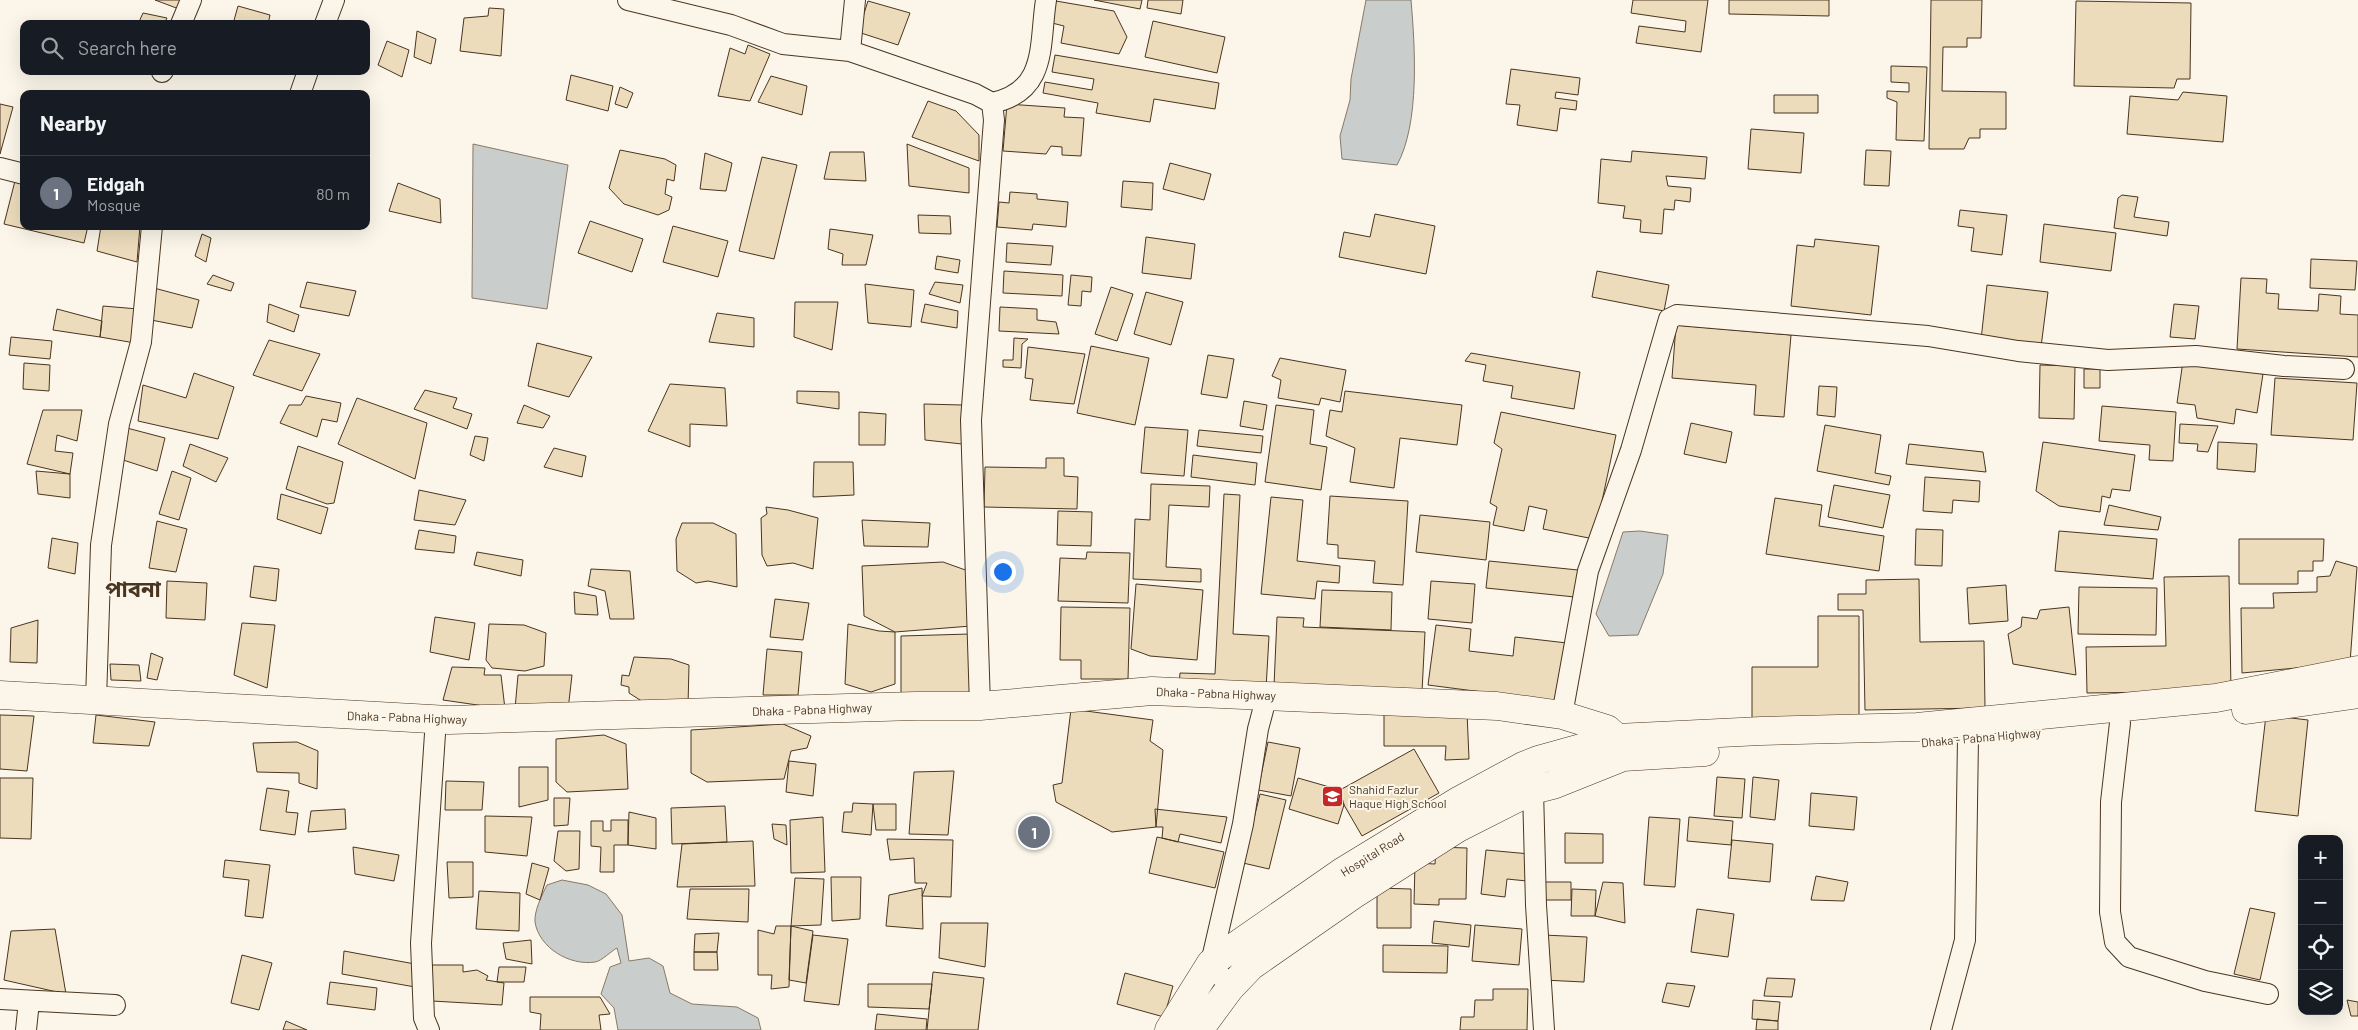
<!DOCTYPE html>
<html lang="en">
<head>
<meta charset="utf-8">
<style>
	body { margin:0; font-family:Barlow,"Noto Sans Bengali",sans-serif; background:#242831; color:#f1f3f6 }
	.controls { position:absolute; right:15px; bottom:15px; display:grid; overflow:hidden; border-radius:10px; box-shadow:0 5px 20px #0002 }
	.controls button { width:45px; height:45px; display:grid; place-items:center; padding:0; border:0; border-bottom:1px solid #363941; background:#171b24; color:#f1f3f6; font:25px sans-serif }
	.you { position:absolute; left:1002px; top:571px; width:18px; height:18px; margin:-12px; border:4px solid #fff; border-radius:50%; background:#1a73e8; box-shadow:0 0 0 8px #1a73e833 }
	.badge { display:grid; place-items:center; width:32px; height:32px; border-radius:50%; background:#d93025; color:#fff; font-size:16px; font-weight:700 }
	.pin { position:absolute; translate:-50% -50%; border:2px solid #fff; box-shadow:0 1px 5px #0006 }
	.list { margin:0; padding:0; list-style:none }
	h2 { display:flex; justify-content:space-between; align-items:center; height:65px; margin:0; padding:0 20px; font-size:21px }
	h2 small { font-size:16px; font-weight:400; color:#9ea1a6 }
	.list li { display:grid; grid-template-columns:32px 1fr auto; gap:15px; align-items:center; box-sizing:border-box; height:75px; padding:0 20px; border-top:1px solid #363941 }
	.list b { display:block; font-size:19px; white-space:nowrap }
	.list p { margin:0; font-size:16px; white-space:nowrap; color:#9ea1a6 }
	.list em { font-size:16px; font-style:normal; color:#9ea1a6 }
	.icon { flex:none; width:28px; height:28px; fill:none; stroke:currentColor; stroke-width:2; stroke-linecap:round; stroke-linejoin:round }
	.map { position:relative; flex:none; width:2358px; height:1030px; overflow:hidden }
	.search { position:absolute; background:#171b24; box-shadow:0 5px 20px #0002; left:20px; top:20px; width:350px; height:55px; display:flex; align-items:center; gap:12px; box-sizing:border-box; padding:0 18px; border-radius:10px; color:#9ea1a6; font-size:19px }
	.panel { position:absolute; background:#171b24; box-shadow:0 5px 20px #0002; left:20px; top:90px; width:350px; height:140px; border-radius:10px }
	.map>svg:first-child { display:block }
</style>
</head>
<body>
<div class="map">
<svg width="2358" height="1030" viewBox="0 0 2358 1030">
	<rect width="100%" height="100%" fill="#fbf6e9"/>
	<path fill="#c9cecd" stroke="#887966" d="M1366,0H1411C1415,47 1420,123 1397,165L1342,159L1340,136L1350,100L1351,79Z
		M473,144L568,165L547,309L472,298Z
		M1640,531L1668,535L1663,574L1638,635L1609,636L1596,614L1623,532Z
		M562,880L588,885L606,894L622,915L629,961L649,958L663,966L670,993L692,1004L737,1007L758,1018L761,1030H618L614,1008L601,994L610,967L621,963L617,948C611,951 602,961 595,962C570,966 539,948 535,922C534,911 542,895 547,885Z"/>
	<path fill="#ecdcbc" stroke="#4a3520" d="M155,0H183L179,9Z
		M1094,0H1142L1140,9Z
		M1148,0H1183L1181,14L1147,8Z
		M1633,0H1708L1701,52L1636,43L1639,26L1685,32L1686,21L1631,13Z
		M1729,0H1829V16L1729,14Z
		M1931,0H1982L1981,38H1967V47H1943L1942,91L2006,92V129H1980V138H1969L1964,149H1929Z
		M868,1L910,13L898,45L858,32Z
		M1056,1L1114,11L1127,37L1119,54L1061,43L1064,26L1052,23Z
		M2076,1L2191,3L2190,79H2177L2174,88L2074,86Z
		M238,6L270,15L268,24H233Z
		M489,8L504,9L501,56L460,51L464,18L488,16Z
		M143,13L167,18L164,24H138Z
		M1153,21L1225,37L1217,73L1145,57Z
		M417,31L436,39L431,64L414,57Z
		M387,41L409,50L402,77L378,65Z
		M748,45L770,54L750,101L718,96L730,48L745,54Z
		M1055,55L1219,83L1215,109L1154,99L1150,122L1096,113L1098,103L1043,93L1045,82L1092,90L1094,79L1052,72Z
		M1891,66L1927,67L1924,141L1896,140L1897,102L1887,98V91L1909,92V83L1891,82Z
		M1511,69L1580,78L1578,95L1556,92L1555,98L1577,101L1576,110L1560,108L1557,131L1517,125L1520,105L1506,104Z
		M571,75L613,86L608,111L566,100Z
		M771,76L807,86L802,115L758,102Z
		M620,87L633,93L627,108L615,104Z
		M2183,92L2227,96L2223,142L2127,134L2130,96L2178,100Z
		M1774,95H1818V113H1774Z
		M928,101L956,111L979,135V161L912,137Z
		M0,104L13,107L0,154Z
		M1007,104L1065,108L1064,117L1084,118L1081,156L1062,155V147L1051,146L1046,154L1003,151Z
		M1751,129L1804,133L1801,173L1748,169Z
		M907,144L969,168V193L909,186Z
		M620,150L665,159L676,165L674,181L667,179L665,194L672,197L669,210L658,215L624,204L609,188Z
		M1866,150L1891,151L1889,186L1864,185Z
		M1632,151L1707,157L1705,179L1666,176L1668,186L1691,188L1690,202L1675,200L1674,210L1664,209L1662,234L1640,232L1641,220L1623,218L1625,206L1598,203L1601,159L1631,162Z
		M830,152H864L866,181L824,179Z
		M705,153L732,163L726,191L700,189Z
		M762,157L797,165L774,259L739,251Z
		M1170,163L1211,174L1204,200L1163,189Z
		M16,177L24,179V226H88L84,243L4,224Z
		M1123,181L1153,183L1152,210L1121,207Z
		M398,183L440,199L441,223L389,211Z
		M1010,192L1037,194V199L1068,202L1066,227L1033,224L1032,230L997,227L999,202L1009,203Z
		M2122,195L2138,197L2134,217L2169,222L2167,236L2114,228L2118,198Z
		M1960,210L2007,215L2002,255L1971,251L1974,228L1958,226Z
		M1375,214L1435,226L1426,274L1339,257L1344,232L1370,237Z
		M918,215L950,216L951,234L919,233Z
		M590,221L643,239L632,272L578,253Z
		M2044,224L2116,233L2111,271L2040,262Z
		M101,226H140L137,262L97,251Z
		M673,226L728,241L718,277L663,262Z
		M830,229L873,235L866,265H842L843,254L828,249Z
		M202,234L211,238L206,262L195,256Z
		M1146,237L1195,244L1191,279L1142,273Z
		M1815,239L1879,246L1871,315L1791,306L1797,245L1814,247Z
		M1007,243L1053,246L1051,265L1006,262Z
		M937,256L960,260L958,273L935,269Z
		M2311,259L2357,261L2355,290L2310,288Z
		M1004,271L1063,275L1062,296L1003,293Z
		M1597,271L1669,285L1664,311L1592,297Z
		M213,275L234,283L231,291L207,284Z
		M1071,275L1092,277L1091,292L1082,291L1081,306L1068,305Z
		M2241,278L2267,279L2266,293L2279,294L2278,309L2318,311L2319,294L2341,296L2340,314L2358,315V357L2237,349Z
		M307,282L356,291L349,316L300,307Z
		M935,282L963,285L960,303L929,294Z
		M865,284L914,290L911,327L868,323Z
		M1987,285L2048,292L2041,347L1981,340Z
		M1111,287L1133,294L1117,341L1095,334Z
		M154,288L199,300L192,328L146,319Z
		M1146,292L1183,302L1171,345L1134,334Z
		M795,302H838L832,350L794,337Z
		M269,304L299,315L294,332L267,322Z
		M925,304L958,311L957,328L921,322Z
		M2174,304L2199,306L2195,339L2170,337Z
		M103,306L138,309L135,343L100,337Z
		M1000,307L1037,309V320L1056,322L1059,334L999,331Z
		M57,309L102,321L100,337L53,330Z
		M717,313L754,318V347L709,342Z
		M1676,325L1791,335L1784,417L1754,415L1756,385L1672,378Z
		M11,337L52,341L50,359L9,355Z
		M1014,338L1028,339L1022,344L1021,368L1003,367V360H1013Z
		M269,340L320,354L302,391L253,375Z
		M537,343L592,357L569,397L528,386Z
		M1091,346L1149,358L1135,425L1077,413Z
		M1028,347L1085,354L1074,404L1030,400L1033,379L1025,378Z
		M1471,353L1580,372L1574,409L1511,398L1513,386L1483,381L1486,365L1465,361Z
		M1208,355L1234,359L1227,398L1201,394Z
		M1280,358L1346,370L1340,402L1321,398L1319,405L1278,398L1281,380L1272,376Z
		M2183,361L2263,374L2257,413L2236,409L2234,424L2197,418L2195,405L2177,403Z
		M24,363L50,365L49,391L23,389Z
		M2040,365L2075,366L2074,419L2039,418Z
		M2084,369H2100V388H2084Z
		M194,373L234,387L218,439L138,421L143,385L186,398Z
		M2275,378L2357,383L2353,440L2271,435Z
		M670,384L725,388L727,426L690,424V447L648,431Z
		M1819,386L1837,387L1835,417L1817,415Z
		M425,390L457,398L453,408L472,414L467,429L414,409Z
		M797,391L839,392V409L797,403Z
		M1345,391L1462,405L1457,445L1400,438L1394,488L1350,482L1355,448L1326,436L1330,410L1342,412Z
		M306,396L341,403L337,422L322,419L317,437L280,423L289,405H301Z
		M357,398L427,423L415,479L338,444Z
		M1244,401L1267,405L1263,430L1240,426Z
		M924,404L962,405V444L925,440Z
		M524,405L550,416L543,428L517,423Z
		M1276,405L1314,410L1310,444L1327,447L1321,490L1265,482Z
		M2102,406L2176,412L2173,461L2149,460L2150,445L2099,441Z
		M43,410H82L77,441L57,435L55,451L73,453L70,474L27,464Z
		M859,412L886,414L885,445H859Z
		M1501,412L1616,435L1594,539L1543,529L1547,510L1529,506L1524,531L1493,525L1497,507L1490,503L1502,449L1494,443Z
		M1691,423L1732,432L1726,463L1684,454Z
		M2180,424L2218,426L2208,452L2197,451L2198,444L2179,443Z
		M1825,425L1881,435L1875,473L1891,476L1889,485L1817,471Z
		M1145,427L1188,430L1184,476L1141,473Z
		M127,428L165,438L157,471L117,458Z
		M1199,430L1263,436L1261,453L1197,446Z
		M475,436L488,438L484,461L470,455Z
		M2043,442L2135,455L2130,491L2112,489L2110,498L2102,496L2100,512L2059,506L2036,491Z
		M2218,442L2257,444L2255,472L2217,469Z
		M190,444L228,458L216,482L183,466Z
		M1909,444L1983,452L1986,472L1906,464Z
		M298,446L343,462L334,503L327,504L286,489Z
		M554,448L586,456L582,477L544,467Z
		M1193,455L1257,463L1255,485L1191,477Z
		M1046,458H1064V476L1078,477L1077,509L984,507L985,467L1046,468Z
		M814,462H853L854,495L813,497Z
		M36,471L70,474V498L38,494Z
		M172,471L191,478L179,520L159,514Z
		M1925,477L1980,481L1979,502L1953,500L1952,513L1923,511Z
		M1151,484L1210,486L1209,507L1169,505L1166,567L1201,569V582L1133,579L1135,519L1150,520Z
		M1834,485L1890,495L1883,528L1828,517Z
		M419,490L466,500L455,525L414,520Z
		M281,494L328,508L321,534L277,519Z
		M1224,494L1240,495L1233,634L1269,636L1266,689L1179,685L1180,673L1215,674Z
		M1330,496L1408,501L1403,585L1373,583L1375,561L1338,558V545L1327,544Z
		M1271,497L1303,500L1297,561L1340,566L1339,583L1317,581L1315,599L1261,594Z
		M1775,498L1822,505L1819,526L1884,536L1879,571L1766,554Z
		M2109,505L2161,517L2158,530L2104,525Z
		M766,507L788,510L818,518L813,569L793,563L767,566L762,555L761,518L767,514Z
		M1058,511L1092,512L1091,546L1057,545Z
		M1420,515L1490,522L1486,560L1416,552Z
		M862,520L930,523L928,547L864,546Z
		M157,521L187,529L176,572L149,568Z
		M682,523H713L736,534L737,587L708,581L696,583L677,571L676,539Z
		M1916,529L1943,530L1942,566L1915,565Z
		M419,530L456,536L454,553L415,549Z
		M2059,531L2157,539L2153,579L2055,571Z
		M52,538L78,543L75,574L48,568Z
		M2239,539H2324L2323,561H2313V571H2298V584H2239Z
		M477,552L523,560L521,576L474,565Z
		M1087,552L1130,553L1128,603L1058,601L1060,558L1086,559Z
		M1489,561L1578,570L1575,597L1486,588Z
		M2336,561L2357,567L2350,663L2242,673L2241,608H2274L2273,593L2317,592V577L2330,576Z
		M943,562L971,572V626L895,632L864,616L862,566Z
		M254,566L279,569L276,601L250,597Z
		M591,569L630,571L634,619H610L605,591L588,586Z
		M2229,576L2231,691L2087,693L2086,647L2166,646L2164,577Z
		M1919,579L1920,642L1984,641L1985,708L1865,710L1863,610H1838V594H1866V580Z
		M167,581L207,583L205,620L166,618Z
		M1431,581L1475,584L1472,623L1428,619Z
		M1136,584L1203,590L1197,660L1150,656L1131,649Z
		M2006,585L2008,621L1969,624L1967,588Z
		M2079,587L2157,588L2156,635L2078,634Z
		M1322,590L1392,592L1391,630L1320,627Z
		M574,592L596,596L598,615L575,614Z
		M775,599L809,603L803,640L770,637Z
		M1061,607L1130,608L1128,679H1081V660H1060Z
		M2069,607L2076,675L2013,664L2008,634L2021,627L2022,617L2037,619L2040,610Z
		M1818,616H1859V718H1752V667H1818Z
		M435,617L475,623L469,660L430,652Z
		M1277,617L1304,618L1303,627L1425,632L1422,692L1274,686Z
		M38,620L37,663L10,662L11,628Z
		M242,623L275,625L267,688L234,675Z
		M489,624L524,625L546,633L544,666L525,671L492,668L486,660Z
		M848,624L879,631L895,632V684L871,692L845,684Z
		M1436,625L1471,629L1469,651L1513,656L1515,637L1567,643L1560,702L1428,685Z
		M970,634L972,695L901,694V636Z
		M767,649L802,652L798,695H763Z
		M151,653L163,658L157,680L147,678Z
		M634,657L671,659L689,665L688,706L648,705L629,693V687L621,685L622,675L629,676Z
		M110,664L139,665L141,681L111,680Z
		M452,667L485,668L484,675H501L505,709L443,700Z
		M518,675H572L568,710L515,709Z
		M1071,709L1153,720L1150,741L1163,750L1156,827L1112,832L1056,802L1053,785L1062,783Z
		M1384,711L1467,712L1469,759L1445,760L1446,746H1384Z
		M0,715L34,716L27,771L0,769Z
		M96,715L155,722L149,746L93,743Z
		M2266,715L2308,720L2298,816L2255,811Z
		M783,724L811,736L807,748L791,751L784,779L707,782L691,773V730Z
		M604,735L626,744L628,789L567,792L556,782V739Z
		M297,742L318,751L317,789L299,783V773L257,772L253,743Z
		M1268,742L1300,748L1291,796L1258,790Z
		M1414,749L1439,793L1362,836L1344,805L1340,790Z
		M789,761L816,764L813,796L786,792Z
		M519,767H548V800L519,807Z
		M954,771L948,835L909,834L914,772Z
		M1717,777L1745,779L1742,818L1714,816Z
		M1753,777L1779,780L1775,820L1750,817Z
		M0,778H33L31,839L0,838Z
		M1298,778L1340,790L1344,805L1338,824L1289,809Z
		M446,781L484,782L482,810H445Z
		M267,788L289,791L286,812L298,813L295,835L260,830Z
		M1811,793L1857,797L1854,830L1809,826Z
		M1260,794L1286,800L1269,869L1243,863Z
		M554,798H570L568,825L554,826Z
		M853,803L873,804L871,835L842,832L844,812H852Z
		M873,804H896V830H876Z
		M725,806L727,842L672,844L671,808Z
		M345,809L346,829L308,832L311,811Z
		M1155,809L1227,817L1221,843L1180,834L1178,842L1162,838L1163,827H1156Z
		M629,812L656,818V849L628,845Z
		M485,816L532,817L527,856L485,852Z
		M823,817L825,872L791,873L790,820Z
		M1649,817L1680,819L1675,887L1644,885Z
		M1689,817L1733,821L1731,845L1687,841Z
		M611,820H628V845H614V872H600L601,847L591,846V821H603V831H611Z
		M772,824L786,825L787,845L774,839Z
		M558,831H580L579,869L566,871L554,861Z
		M1565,833L1603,834V863H1565Z
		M1157,837L1224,852L1215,888L1149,873Z
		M887,839L953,840L951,897L922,896L927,883H915L914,858L890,860Z
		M1732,840L1773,844L1770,882L1728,878Z
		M753,841L755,886L677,887L682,844Z
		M353,847L399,855L394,881L355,874Z
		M1436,847L1467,848L1466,899H1439V905L1414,904L1415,863L1435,864Z
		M1486,850L1530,854L1527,881L1507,879L1505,897L1481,894Z
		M225,860L270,865L263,918L245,916L249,880L223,877Z
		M447,862H473V897L449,898Z
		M532,863L549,868L540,900L526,894Z
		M1816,876L1848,882L1844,901L1811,900Z
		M831,877H861L860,919L832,921Z
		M795,878L824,879L821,925L791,926Z
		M1544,882H1571V900H1544Z
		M1603,882L1623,883L1625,923L1595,916Z
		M922,888L923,929L886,926L889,895Z
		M1377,888L1411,889V928H1377Z
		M690,889H749L748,922L687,919Z
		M1572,889L1596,890L1595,916H1571Z
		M479,891L520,893L519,931L476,929Z
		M2250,908L2275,913L2260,980L2234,974Z
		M1697,909L1734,914L1728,957L1691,952Z
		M1434,921L1471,925L1469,947L1432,943Z
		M941,923H988L985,967L939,958Z
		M1475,925L1522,929L1519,965L1472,961Z
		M776,926H791L789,987L771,989L772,975H758V930L774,934Z
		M791,926L813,931L806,983L789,980Z
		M55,929L66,994L4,980L11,931Z
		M719,933L717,952H694L695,934Z
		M813,935L848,939L839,1005L804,1001Z
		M1543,935L1587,937L1584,982L1543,980Z
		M531,940L532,964L506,959L503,943Z
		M1383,945L1448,946L1447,973L1383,972Z
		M344,951L415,964V987L342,974Z
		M694,952H717L718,970H694Z
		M242,955L272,963L259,1010L231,1003Z
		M432,965H463V972L477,970L488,976L486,980L504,983L502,1005L432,1001Z
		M499,967H526L524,982H497Z
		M933,972L984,978L978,1030H927Z
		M1125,973L1173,986L1164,1017L1117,1004Z
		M1767,978L1795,979L1792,997L1764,996Z
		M330,982L377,988L375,1010L327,1004Z
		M1667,983L1695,986L1689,1007L1662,1002Z
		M868,984H932L929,1009L868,1007Z
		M1493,989H1528L1527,1030H1460L1461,1017H1474L1475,1000H1493Z
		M530,997H600L610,1014L599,1015L601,1030H540L541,1014L530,1012Z
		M1753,1000L1780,1002L1778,1021L1752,1019Z
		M2347,1000L2358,1002V1016H2351Z
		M877,1014L927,1019L926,1030H875Z
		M1757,1019L1778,1021V1030H1756Z
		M286,1021L307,1030H283Z"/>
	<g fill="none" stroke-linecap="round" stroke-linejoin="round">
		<defs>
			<path id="minor" d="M628,0L731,25L783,44L850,51
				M855,0L850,51L975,94L992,103L994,120L971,420L980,706
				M181,24L191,0
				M325,24L334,0
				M162,72L163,71
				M300,94L308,71
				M992,103C1048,91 1039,45 1046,0
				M0,168L24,174
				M96,700L101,545L119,424L141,342L152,226
				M1562,715L1588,571L1631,450L1669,319L1677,315L1928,336L2018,351L2108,360L2196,356L2284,366L2344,369
				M2120,723L2111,802L2110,912L2115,942L2129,957L2205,981L2268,994
				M1533,790L1536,905L1544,1030
				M1230,988L1211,963L1243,824L1258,729L1267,695
				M0,999L115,1005
				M26,1030L29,1001
				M429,1030L424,1018L421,943L436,719
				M1941,1030L1965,940L1968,738"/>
			<path id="primary" d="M0,695L449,720L916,706H980L1152,691L1497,706L1562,715L1607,729L1617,738L1622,755"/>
			<path id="trunk" d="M2246,710L2358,694
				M1169,1030L1211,963L1342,872L1460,800L1523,766L1538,760L1617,738L1761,731L1917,727L2216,698L2358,670
				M1199,1030L1230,988L1251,966L1353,895L1458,828L1533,790L1553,785L1623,757L1705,752"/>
		</defs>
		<use href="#minor" stroke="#4a3520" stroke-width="22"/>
		<use href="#primary" stroke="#4a3520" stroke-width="29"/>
		<use href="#trunk" stroke="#4a3520" stroke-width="29"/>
		<use href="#minor" stroke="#fbf6e9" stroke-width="20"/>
		<use href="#primary" stroke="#fbf6e9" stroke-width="28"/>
		<use href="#trunk" stroke="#fbf6e9" stroke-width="28"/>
	</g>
	<defs>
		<symbol id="school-square" viewBox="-11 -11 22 22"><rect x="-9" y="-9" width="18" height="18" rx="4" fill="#c62828" stroke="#fbf6e9"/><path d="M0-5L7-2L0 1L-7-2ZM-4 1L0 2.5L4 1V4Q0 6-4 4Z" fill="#fff"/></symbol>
	</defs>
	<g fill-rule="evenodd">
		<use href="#school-square" x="1320" y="784" width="25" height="25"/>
	</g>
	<g text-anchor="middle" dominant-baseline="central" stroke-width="4" stroke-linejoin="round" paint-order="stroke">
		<g font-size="12" fill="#4a3520" stroke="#fbf6e9">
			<text transform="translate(1216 693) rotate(2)">Dhaka - Pabna Highway</text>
			<text transform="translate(812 709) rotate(-2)">Dhaka - Pabna Highway</text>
			<text transform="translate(407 717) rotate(2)">Dhaka - Pabna Highway</text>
			<text transform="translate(1981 737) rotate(-5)">Dhaka - Pabna Highway</text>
			<text transform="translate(1372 854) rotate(-32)">Hospital Road</text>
		</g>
		<g font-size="12" fill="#4a3520" stroke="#fbf6e9" text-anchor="start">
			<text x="1349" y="789">Shahid Fazlur<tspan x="1349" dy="14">Haque High School</tspan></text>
		</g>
		<g font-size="22" font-weight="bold" fill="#4a3520" stroke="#fbf6e9">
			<text x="133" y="588">পাবনা</text>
		</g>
	</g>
</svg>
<div class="controls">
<button>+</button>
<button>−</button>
<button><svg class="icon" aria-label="locate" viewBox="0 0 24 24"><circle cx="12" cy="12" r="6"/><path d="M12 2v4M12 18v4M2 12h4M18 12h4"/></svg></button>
<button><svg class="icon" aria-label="layers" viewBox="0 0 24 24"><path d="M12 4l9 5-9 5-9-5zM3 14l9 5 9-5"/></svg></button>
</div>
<div class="you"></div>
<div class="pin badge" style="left:1034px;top:832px;background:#6b7280">1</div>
<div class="search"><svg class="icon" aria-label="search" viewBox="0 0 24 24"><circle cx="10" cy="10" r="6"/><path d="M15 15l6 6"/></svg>Search here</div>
<section class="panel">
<h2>Nearby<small></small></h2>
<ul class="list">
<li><span class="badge" style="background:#6b7280">1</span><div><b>Eidgah</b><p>Mosque</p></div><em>80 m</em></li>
</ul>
</section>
</div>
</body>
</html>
